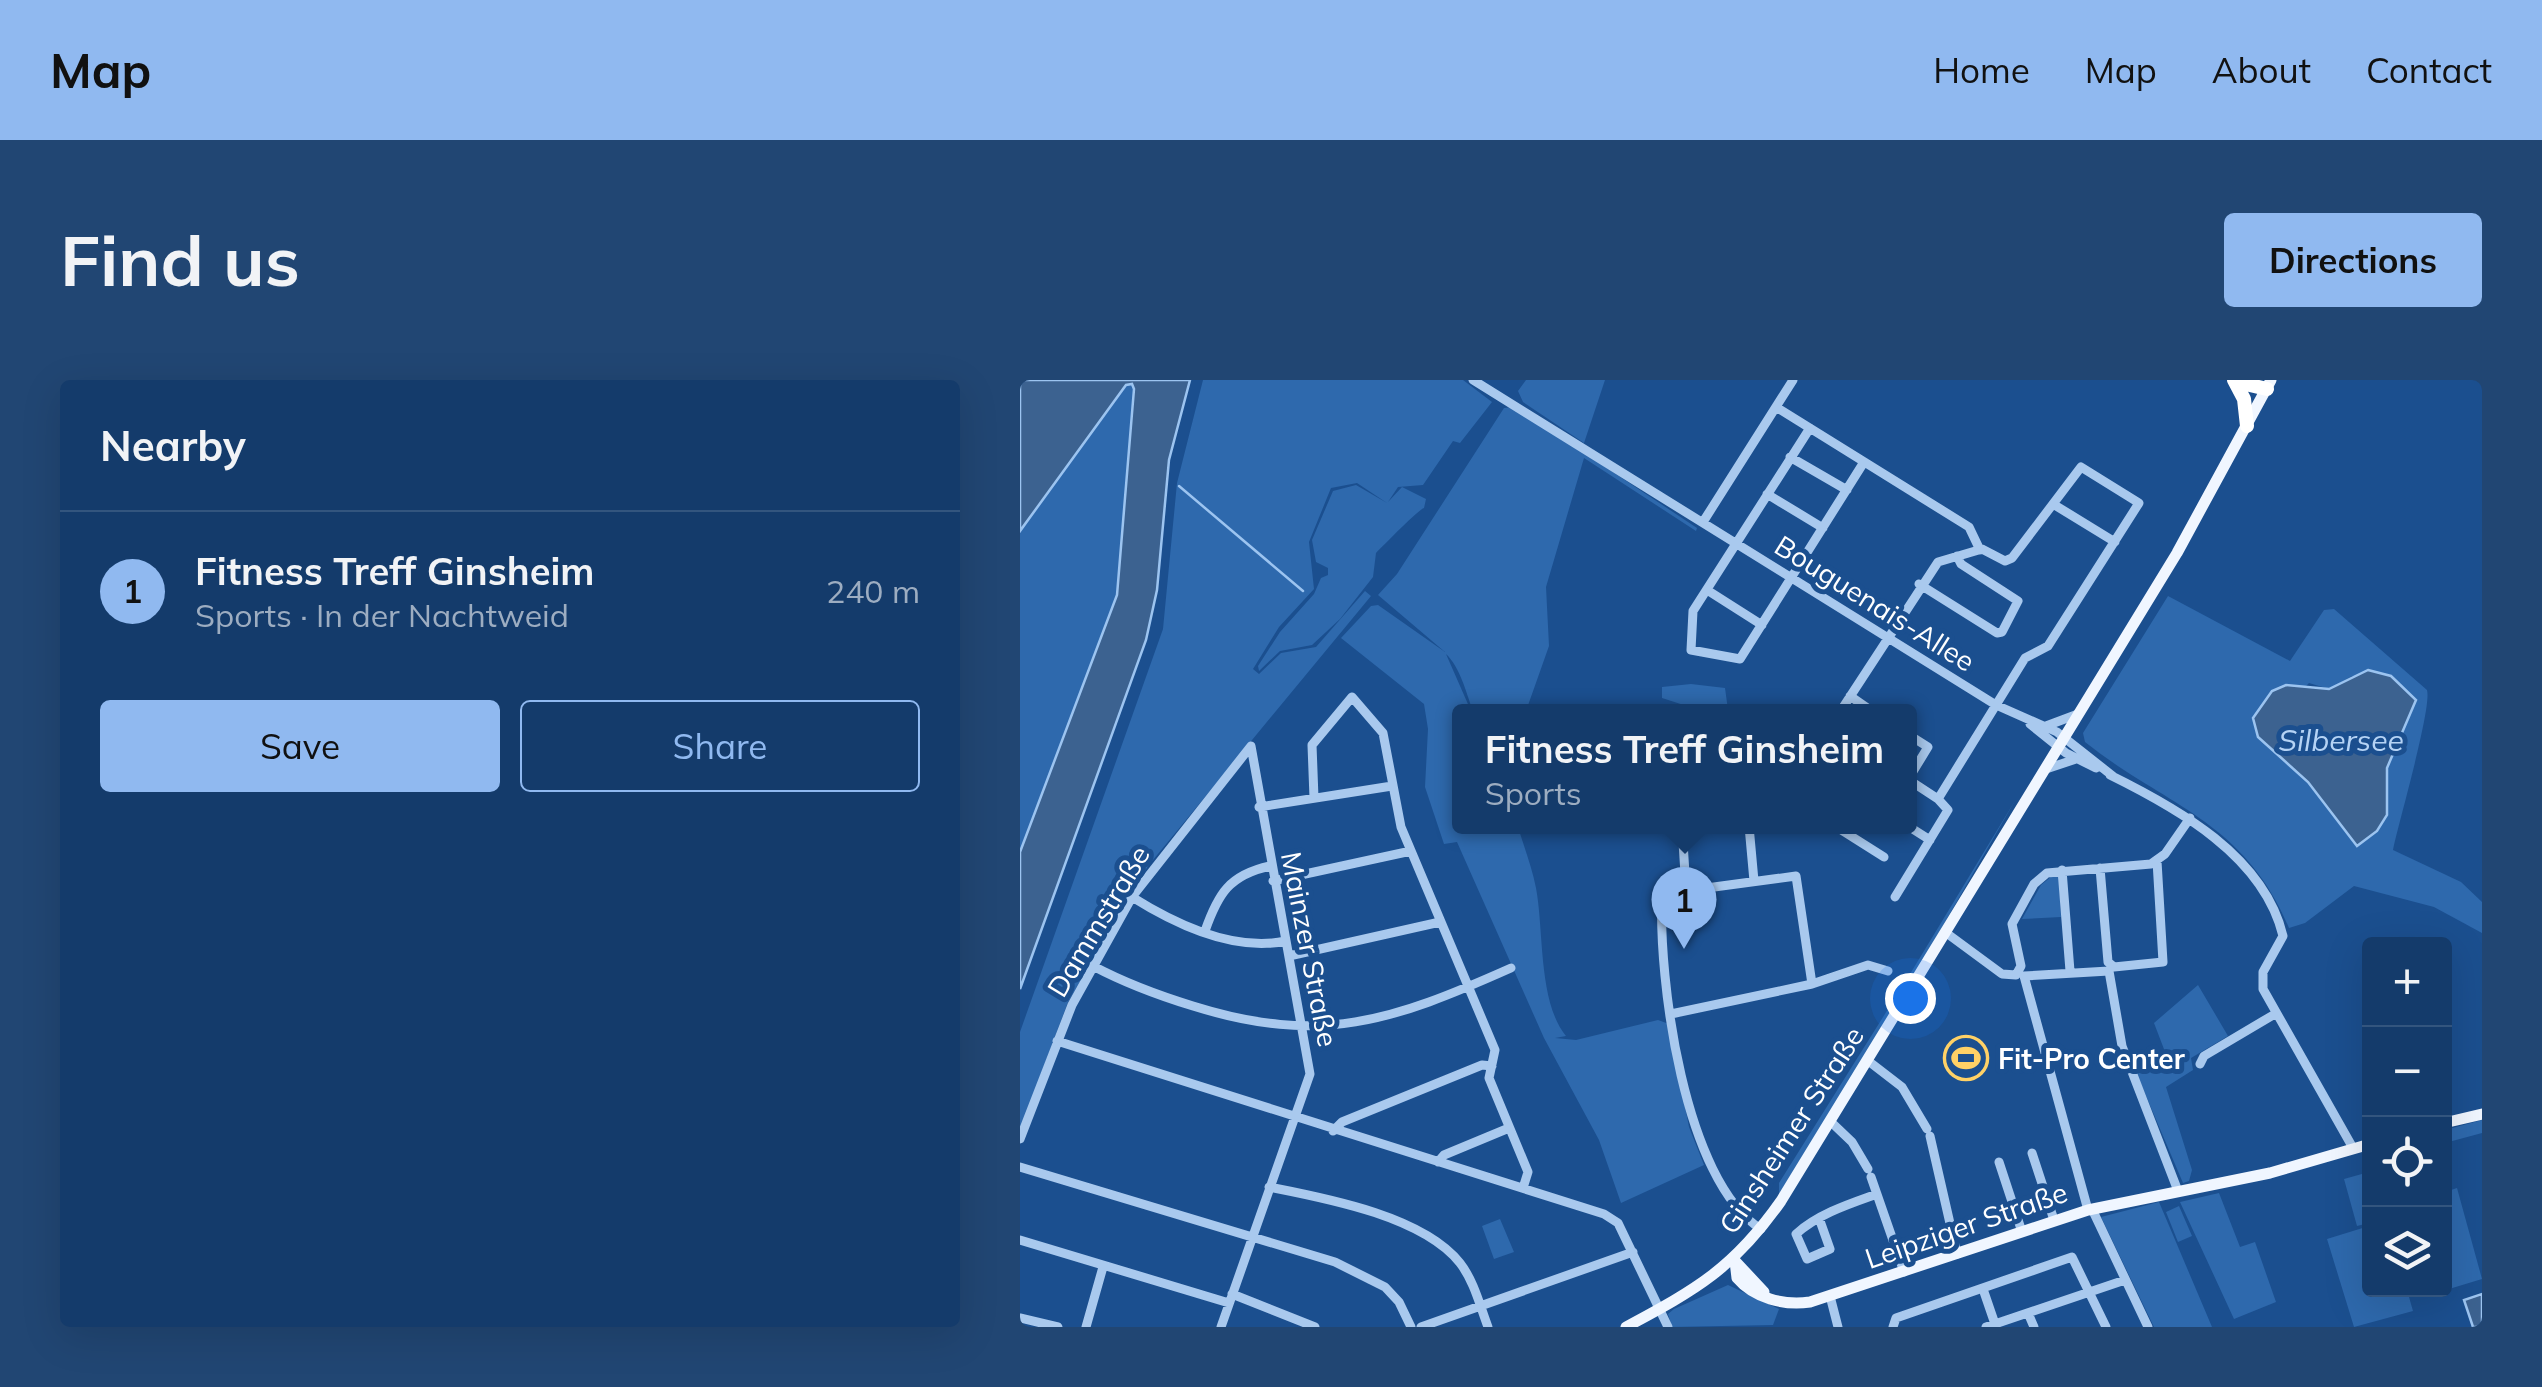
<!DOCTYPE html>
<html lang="en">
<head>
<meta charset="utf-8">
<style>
	body { margin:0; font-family:Mulish,sans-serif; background:#214673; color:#f1f3f6 }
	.controls { position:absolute; right:30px; bottom:30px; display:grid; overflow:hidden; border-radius:10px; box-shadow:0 10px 40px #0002 }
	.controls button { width:90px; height:90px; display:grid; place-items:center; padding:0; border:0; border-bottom:2px solid #33557e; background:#143b6b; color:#f1f3f6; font:50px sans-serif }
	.you { position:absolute; left:890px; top:618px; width:35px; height:35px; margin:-25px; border:8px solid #fff; border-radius:50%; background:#1a73e8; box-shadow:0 0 0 15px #1a73e833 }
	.badge { display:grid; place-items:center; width:65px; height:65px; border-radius:50%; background:#90b9f0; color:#111; font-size:32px; font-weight:700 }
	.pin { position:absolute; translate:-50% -82px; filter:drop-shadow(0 2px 5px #0008) }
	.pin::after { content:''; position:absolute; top:52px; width:35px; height:30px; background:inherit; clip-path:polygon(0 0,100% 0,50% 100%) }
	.popup { position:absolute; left:432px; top:324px; width:465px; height:130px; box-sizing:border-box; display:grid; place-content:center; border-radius:10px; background:#143b6b; filter:drop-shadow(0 2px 8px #0005); font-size:32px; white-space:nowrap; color:#9dadc1 }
	.popup b { font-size:38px; color:#f1f3f6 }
	.popup::after { content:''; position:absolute; left:50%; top:100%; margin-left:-20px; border:20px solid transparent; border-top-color:#143b6b }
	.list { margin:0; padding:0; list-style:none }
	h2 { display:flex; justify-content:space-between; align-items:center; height:130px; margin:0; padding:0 40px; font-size:42px }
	h2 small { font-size:32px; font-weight:400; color:#9dadc1 }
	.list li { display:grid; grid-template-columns:65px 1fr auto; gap:30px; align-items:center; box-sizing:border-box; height:160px; padding:0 40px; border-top:2px solid #33557e }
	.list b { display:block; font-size:38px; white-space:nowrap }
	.list p { margin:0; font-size:32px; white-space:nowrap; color:#9dadc1 }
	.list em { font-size:32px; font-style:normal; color:#9dadc1 }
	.actions { display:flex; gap:20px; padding:30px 40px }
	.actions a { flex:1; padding:22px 0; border:2px solid #90b9f0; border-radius:10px; text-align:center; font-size:35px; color:#90b9f0 }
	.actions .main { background:#90b9f0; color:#111 }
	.icon { flex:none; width:55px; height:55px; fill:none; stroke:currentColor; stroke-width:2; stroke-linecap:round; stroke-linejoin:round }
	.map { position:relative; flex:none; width:1462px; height:947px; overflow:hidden; border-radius:10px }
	header { display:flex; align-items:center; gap:60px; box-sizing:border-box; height:140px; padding:0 50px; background:#90b9f0; color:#111 }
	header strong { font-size:48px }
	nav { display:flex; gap:55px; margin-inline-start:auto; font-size:35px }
	.intro { display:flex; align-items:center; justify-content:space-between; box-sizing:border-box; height:240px; padding:0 60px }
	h1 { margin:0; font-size:70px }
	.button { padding:25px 45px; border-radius:10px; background:#90b9f0; color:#111; font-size:35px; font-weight:700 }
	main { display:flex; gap:60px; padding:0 60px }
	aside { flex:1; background:#143b6b; border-radius:10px; box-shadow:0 10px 40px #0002 }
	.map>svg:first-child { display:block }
</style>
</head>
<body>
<header>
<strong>Map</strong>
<nav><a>Home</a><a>Map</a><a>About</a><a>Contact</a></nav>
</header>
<div class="intro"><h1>Find us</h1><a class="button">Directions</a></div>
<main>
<aside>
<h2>Nearby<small></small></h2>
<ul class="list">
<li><span class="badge">1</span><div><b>Fitness Treff Ginsheim</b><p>Sports · In der Nachtweid</p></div><em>240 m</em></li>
</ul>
<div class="actions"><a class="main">Save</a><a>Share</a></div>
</aside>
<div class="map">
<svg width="1462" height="947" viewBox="0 0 1462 947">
	<rect width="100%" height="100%" fill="#1b4f8f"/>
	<path fill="#2e69ad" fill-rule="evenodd" d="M183,0H443L472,22L440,63L433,61L403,105L378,107L368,122L382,107L406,119L404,128C399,129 363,166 356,173L353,197L320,239L292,265L260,271L239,291L238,286L260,252L294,214L301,198L308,195V188L296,182L292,160L313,111L336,105L367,123L337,103L311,108L289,162L294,209L259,247L233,289L239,294L261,273L296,267L345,211L351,216L128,486L48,622L0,750V652L143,249L157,103Z
		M506,0H585L564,63L503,22L498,11Z
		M107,4H112L114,9L97,215L0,472V151Z
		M495,27L677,148L676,151L564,78L526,207L529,266L506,331H453C446,312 440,287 426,274L451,331L439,332V446L498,447C504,467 512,487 516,508C524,550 518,622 546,656L535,658L556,660L638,640L649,644L669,747L684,785L601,823L579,760L524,658L437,462L424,464L405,407L408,349L404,324L321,258L351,226L358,225L425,272L358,215L377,194L484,28Z
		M1148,216L1270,281L1304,230L1314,229L1407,310C1412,328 1379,441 1373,470L1441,502L1462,522V553L1414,527L1334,506L1285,543L1269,548C1224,440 1145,426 1065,362L1063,353ZM1332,296H1371L1396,320L1367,388L1368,425L1338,466L1288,402L1238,357L1289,303L1309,309Z
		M671,304L705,308L708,330L673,328L642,318V307Z
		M996,419L891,601L887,599Z
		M1032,496L1039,497L1041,537L1002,539L1021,505Z
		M885,602L889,604L759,814V803Z
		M1178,605L1208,656L1171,678L1173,690L1146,707L1172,790L1169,801L1163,803L1115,690L1147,677L1134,643Z
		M1462,740V753L1425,763V750Z
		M1349,792V843L1337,846L1324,799Z
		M1437,808L1462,899L1406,916L1404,910L1424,909L1425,812Z
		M1199,813L1220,867L1235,862L1256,922L1214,939L1160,822Z
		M1139,822L1192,947H1134L1081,837Z
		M1159,826L1172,856L1158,862L1146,832Z
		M480,839L494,872L474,879L462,846Z
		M1349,846L1350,909L1387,910L1393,931L1334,947L1307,859Z
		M708,905L759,929L753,945L652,947L648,934L654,929Z"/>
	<path fill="#3c6290" stroke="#9cc4f0" stroke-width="2.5" d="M0,0H170L149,80L137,210L126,260L0,609V472L97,215L114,9L112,4L106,5L0,151Z
		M1348,290L1371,296L1396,320L1367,388V435L1357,451L1337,466L1288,402L1238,357L1233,338L1252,311L1266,305L1309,309Z
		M1462,914V947H1453L1444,920Z"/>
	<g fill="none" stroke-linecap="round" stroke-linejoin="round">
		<path stroke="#9cc4f0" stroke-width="2.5" d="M159,106L283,211"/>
		<path stroke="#a9c9ee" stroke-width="9" d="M453,0L976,325L1037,352L1094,397
			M756,27L949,147L960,170
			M790,48L673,231L671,270L720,279L844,82
			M770,77L827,110
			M747,114L803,148
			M1033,124L1095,162
			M683,142L773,0
			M899,204L977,253L982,252L998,221L941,184L937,176
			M687,210L742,245
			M830,316L853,332
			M820,332L918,182L962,169L985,181L992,178L1061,87L1119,123L1028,266L1005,278L918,419L928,430L875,517
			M1010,344L1046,373L1076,388
			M1026,346L1058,334
			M889,355L908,367L889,398
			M1026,389L1056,379
			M1090,395C1157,428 1244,476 1263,556L1243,592V609L1333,768
			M889,400L918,419
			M294,418L292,365L332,317L363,353L381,447L475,670L469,698L508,792L503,808
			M239,427L372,406
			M662,446L666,510
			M729,446L734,501
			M815,446L864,477
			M888,446L910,460
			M1080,488L1088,582L1094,587L1143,582L1137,481
			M1042,490L1050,591
			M253,501L391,471
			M112,517C155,544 214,572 266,561
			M185,551C198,514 209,495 250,486
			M925,552L982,594L996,595L1001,586L992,544L1014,504L1027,493L1131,484L1145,474L1170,438
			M269,576L420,542
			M73,586C105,603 137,615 173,626C301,666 372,641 491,588
			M651,634L792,604L848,585L868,591
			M37,661L584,834L598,843L648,947
			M847,680L882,707L907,749
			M1180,684L1184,676L1255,634
			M810,741L832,762L848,789
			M313,751L322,742L462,685L472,686
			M910,756L937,874
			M0,759L52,625L112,517L231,366
			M1012,773L1034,840
			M418,782L424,775L489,748
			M979,782L1002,852
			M0,787L315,882L365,907L379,922L391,947
			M851,797L884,892
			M249,807C305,818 403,836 440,883C454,901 460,926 468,947
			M1072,829L1128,947
			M1068,830L1004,596L1089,591L1102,666L1158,811
			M799,838L810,869L787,879L776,854C798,834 829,824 857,814
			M741,849C664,801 638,599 642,514L776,496L792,604
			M0,860L209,923
			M963,909L975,944
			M212,914L295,947
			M810,916L818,947
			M1008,933L1014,947
			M0,938L38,947
			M66,947L83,887
			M201,947L290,694L231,366
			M401,947L613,872
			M873,947L876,938L1052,877L1086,947
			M966,947L1105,900"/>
		<path stroke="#f0f6ff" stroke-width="11" d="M1424,743L1462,734
			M715,881L717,898C734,918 764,926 790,922L1068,830L1250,793L1350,764
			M715,881L744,912
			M606,947C677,909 714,888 761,821L1157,173L1251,0"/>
		<path stroke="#fff" stroke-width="14" d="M1214,0L1224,19L1227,46
			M1217,2L1247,9"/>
	</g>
	<defs>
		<symbol id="stadium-ring" viewBox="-11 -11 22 22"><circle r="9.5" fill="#1b4f8f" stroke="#ffd166" stroke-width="1.5"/><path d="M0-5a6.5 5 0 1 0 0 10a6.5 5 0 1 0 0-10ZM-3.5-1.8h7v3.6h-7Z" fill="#ffd166"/></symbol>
	</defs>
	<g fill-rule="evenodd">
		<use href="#stadium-ring" x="921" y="653" width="50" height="50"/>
	</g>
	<g text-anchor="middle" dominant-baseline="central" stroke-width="10" stroke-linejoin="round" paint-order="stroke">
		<g font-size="28" fill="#fff" stroke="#1b4f8f">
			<text transform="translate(855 223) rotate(32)">Bouguenais-Allee</text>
			<text transform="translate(78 541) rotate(-59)">Dammstraße</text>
			<text transform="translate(290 569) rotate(79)">Mainzer Straße</text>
			<text transform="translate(771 750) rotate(-57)">Ginsheimer Straße</text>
			<text transform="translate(946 845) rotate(-19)">Leipziger Straße</text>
		</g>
		<g font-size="28" font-weight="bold" fill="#fff" stroke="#1b4f8f" text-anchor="start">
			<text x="978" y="678">Fit-Pro Center</text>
		</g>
		<g font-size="30" font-style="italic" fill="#b5d3f5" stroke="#1b4f8f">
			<text x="1321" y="360">Silbersee</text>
		</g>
	</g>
</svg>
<div class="controls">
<button>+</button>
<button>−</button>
<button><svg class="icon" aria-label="locate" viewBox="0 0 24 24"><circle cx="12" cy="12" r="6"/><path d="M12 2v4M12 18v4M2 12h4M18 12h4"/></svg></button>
<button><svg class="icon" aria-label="layers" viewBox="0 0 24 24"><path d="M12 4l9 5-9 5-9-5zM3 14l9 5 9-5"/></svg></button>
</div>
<div class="you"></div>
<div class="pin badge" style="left:664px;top:569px">1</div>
<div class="popup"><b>Fitness Treff Ginsheim</b>Sports</div>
</div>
</main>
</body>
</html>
